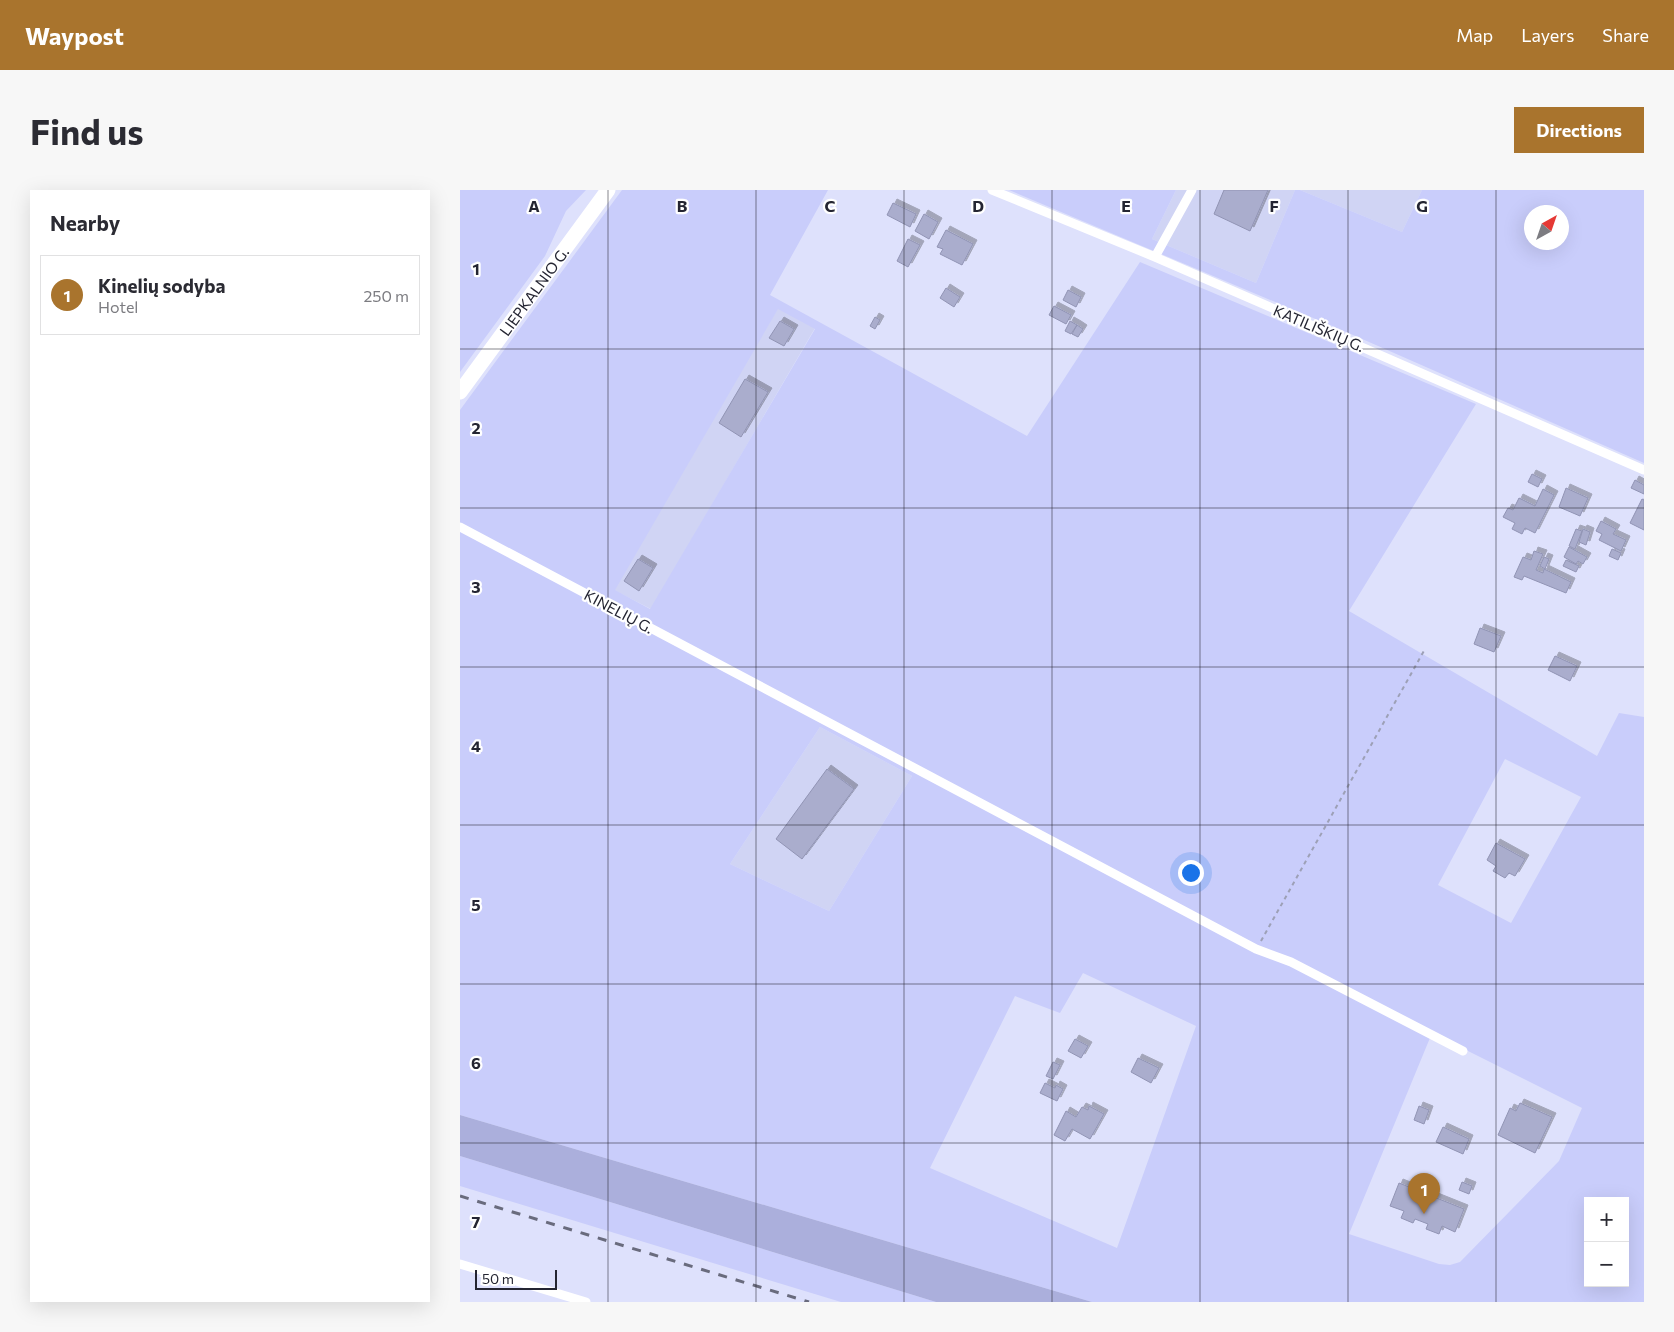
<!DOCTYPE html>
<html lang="en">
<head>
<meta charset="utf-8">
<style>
	body { margin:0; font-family:Commissioner,sans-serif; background:#f7f7f7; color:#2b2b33 }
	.controls { position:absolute; right:15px; bottom:15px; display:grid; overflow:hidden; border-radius:0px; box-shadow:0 5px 20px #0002 }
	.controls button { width:45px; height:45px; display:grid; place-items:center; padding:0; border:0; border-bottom:1px solid #e1e1e2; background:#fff; color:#2b2b33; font:25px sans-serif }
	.compass { position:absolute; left:1064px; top:15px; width:45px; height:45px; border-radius:50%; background:#fff; box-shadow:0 5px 20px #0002; rotate:40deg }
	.scale { position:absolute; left:15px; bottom:12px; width:82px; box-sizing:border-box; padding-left:5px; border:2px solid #242532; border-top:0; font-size:14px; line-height:18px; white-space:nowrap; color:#242532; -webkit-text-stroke:4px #fff; paint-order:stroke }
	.you { position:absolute; left:730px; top:682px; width:18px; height:18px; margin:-12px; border:4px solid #fff; border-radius:50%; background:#1a73e8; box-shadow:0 0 0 8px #1a73e833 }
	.badge { display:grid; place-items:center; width:32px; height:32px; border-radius:50%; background:#a9742d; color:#fff; font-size:16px; font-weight:700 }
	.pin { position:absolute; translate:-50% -41px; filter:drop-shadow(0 1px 2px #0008) }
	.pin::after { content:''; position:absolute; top:26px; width:18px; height:15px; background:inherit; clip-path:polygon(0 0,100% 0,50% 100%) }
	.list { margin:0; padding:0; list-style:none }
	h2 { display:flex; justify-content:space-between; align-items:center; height:65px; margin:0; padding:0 20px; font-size:21px }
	h2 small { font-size:16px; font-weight:400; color:#7c7c81 }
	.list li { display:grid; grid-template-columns:32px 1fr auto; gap:15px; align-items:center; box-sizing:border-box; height:80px; margin:0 10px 10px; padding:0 10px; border:1px solid #e1e1e2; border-radius:0px }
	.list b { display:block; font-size:19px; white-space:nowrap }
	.list p { margin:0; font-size:16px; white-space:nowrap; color:#7c7c81 }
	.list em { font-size:16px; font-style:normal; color:#7c7c81 }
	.map { position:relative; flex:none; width:1184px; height:1112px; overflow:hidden; border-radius:0px }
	header { display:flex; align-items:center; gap:30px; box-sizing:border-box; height:70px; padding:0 25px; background:#a9742d; color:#fff }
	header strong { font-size:24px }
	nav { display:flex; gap:28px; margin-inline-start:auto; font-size:18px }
	.intro { display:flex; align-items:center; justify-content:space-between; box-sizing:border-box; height:120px; padding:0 30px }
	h1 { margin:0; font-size:35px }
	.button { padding:12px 22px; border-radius:0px; background:#a9742d; color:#fff; font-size:18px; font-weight:700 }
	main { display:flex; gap:30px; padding:0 30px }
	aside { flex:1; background:#fff; border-radius:0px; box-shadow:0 5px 20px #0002 }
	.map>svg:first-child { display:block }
</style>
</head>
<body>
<header>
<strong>Waypost</strong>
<nav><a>Map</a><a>Layers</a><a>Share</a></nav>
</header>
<div class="intro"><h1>Find us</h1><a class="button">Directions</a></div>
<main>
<aside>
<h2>Nearby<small></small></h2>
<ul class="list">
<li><span class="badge">1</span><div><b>Kinelių sodyba</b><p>Hotel</p></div><em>250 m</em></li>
</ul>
</aside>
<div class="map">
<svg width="1184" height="1112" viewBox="0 0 1184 1112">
	<defs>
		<filter id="shadow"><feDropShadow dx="4" dy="-4" stdDeviation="0" flood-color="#0004"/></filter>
	</defs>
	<rect width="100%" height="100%" fill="#dee1fc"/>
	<path fill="#d0d4f4" d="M716,0H835L796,93L692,49Z
		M840,0H962L942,42Z
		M318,118L355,138L191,419L154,400Z
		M360,537L452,586L369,721L270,674Z"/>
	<path fill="#c9cdfb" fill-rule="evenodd" d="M0,0H126L106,21L85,66L0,182Z
		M162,0H368L310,105L567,246L680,72L1016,214L889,421L1137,566L1159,523L1184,527V1112H632L0,925V220ZM318,119L355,139L190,419L155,400ZM360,537L452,586L369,721L270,674ZM1045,569L1121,607L1051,733L978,695ZM623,783L736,836L657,1058L470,978L555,806L600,823ZM972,843L1122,918L1099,971L1000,1072L990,1075L979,1074L889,1044ZM1128,1011H1165V1093H1128Z
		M549,0H716L692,49L796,93L835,0H840L942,42L962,0H1184V273L884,141ZM1072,22H1102V52H1072Z
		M0,966L476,1112H381L0,996Z"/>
	<path fill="#abafdc" d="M0,925L632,1112H476L0,966Z"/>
	<path fill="#aaadcd" stroke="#9194b4" filter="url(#shadow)" d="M764,0H808L790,41L754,24Z
		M433,13L456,24L450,37L427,25Z
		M464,24L478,32L469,49L455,41Z
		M486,40L513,54L502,75L480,64L483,59L477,57Z
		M448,49L460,55L448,77L437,71Z
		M486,98L500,107L494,117L480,108Z
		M608,100L621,107L616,117L603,110Z
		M594,116L611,125L606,134L589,125Z
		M415,127L420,130L415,139L410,136Z
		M320,131L334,139L324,156L309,148Z
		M610,131L617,135L611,144L605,141Z
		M617,135L623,139L618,147L612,144Z
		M285,189L308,202L281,247L259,233Z
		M1072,284L1082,289L1078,297L1068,292Z
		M1175,290L1184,295V304L1171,298Z
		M1106,298L1128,308L1120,326L1099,317Z
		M1083,299L1094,305L1075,343L1065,338L1062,344L1052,339L1055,333L1043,327L1048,318L1053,320L1059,308L1075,316Z
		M1182,309L1184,310V340L1170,333Z
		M1141,331L1156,339L1153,344L1166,350L1161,361L1139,350L1142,344L1136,341Z
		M1116,339L1122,341L1115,359L1109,356Z
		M1123,339L1130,342L1126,355L1119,352Z
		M1109,357L1127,367L1123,374L1118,371L1116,374L1104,367Z
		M1152,359L1161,363L1158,370L1149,366Z
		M1074,361L1083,364L1076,380L1083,383L1084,379L1111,392L1106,403L1064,386L1062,390L1054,387L1063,367L1071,370Z
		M1084,367L1089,369L1085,379L1080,376Z
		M178,369L193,378L179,401L164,391Z
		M1106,370L1119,376L1116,382L1103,376Z
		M1020,438L1041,446L1034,462L1014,454Z
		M1095,466L1117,476L1110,491L1088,480Z
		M367,579L394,599L342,669L316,649Z
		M1036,653L1065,669L1055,686L1049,683L1045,688L1033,681L1036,676L1027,670Z
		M615,849L628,856L621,868L608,861Z
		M678,868L699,878L691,893L671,882Z
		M593,872L600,875L593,889L586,886Z
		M585,893L595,898L596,895L603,899L597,911L580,903Z
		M1060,913L1092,927L1075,963L1038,945L1050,918L1056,921Z
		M629,916L644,924L630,949L612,939L605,951L594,945L606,921L616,927L622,917L628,920Z
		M959,916L969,920L964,934L954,930Z
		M983,937L1009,949L1003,964L976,952Z
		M1002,992L1012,996L1009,1004L999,1000Z
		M939,993L1004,1019L995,1042L982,1036L979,1044L966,1039L968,1034L955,1029L953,1033L941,1028L944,1021L930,1016Z"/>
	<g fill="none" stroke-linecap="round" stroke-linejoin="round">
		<path stroke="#9da0b6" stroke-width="2" stroke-dasharray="4 4" stroke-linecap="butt" d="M801,751L965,459"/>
		<path stroke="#fff" stroke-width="9" d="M532,0L695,67L1184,280
			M695,67L732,0
			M0,337L796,759L831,772L1003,861
			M0,1074L126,1112"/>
		<path stroke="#fff" stroke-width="15" id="s1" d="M0,202L148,0"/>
		<path stroke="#696b7d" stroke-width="3" stroke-dasharray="9 9" stroke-linecap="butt" d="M0,1006L349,1112"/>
	</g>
	<path fill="none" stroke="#242532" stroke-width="1" stroke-opacity="0.55" d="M148,0V1112M296,0V1112M444,0V1112M592,0V1112M740,0V1112M888,0V1112M1036,0V1112M0,159H1184M0,318H1184M0,477H1184M0,635H1184M0,794H1184M0,953H1184"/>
	<g text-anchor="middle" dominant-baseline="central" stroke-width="4.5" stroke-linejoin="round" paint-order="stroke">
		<g font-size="15" fill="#242532" stroke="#fff">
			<text stroke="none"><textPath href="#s1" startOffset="125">LIEPKALNIO G.</textPath></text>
			<text transform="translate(859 138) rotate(23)">KATILIŠKIŲ G.</text>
			<text transform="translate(159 421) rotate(28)">KINELIŲ G.</text>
		</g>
	</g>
	<g font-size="16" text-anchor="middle" font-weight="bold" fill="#242532" stroke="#fff" stroke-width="4.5" stroke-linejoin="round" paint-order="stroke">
		<text x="74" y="22">A</text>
		<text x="222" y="22">B</text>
		<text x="370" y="22">C</text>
		<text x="518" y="22">D</text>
		<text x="666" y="22">E</text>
		<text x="814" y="22">F</text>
		<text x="962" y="22">G</text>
		<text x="16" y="85">1</text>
		<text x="16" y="244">2</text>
		<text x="16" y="403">3</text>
		<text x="16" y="562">4</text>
		<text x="16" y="721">5</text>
		<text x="16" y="879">6</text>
		<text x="16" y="1038">7</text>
	</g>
</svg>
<div class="controls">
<button>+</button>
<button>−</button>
</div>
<svg class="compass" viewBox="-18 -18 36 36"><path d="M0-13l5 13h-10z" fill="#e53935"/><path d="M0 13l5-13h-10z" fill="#7c7c81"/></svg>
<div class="scale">50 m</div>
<div class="you"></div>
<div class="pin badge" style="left:964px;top:1024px">1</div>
</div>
</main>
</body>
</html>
